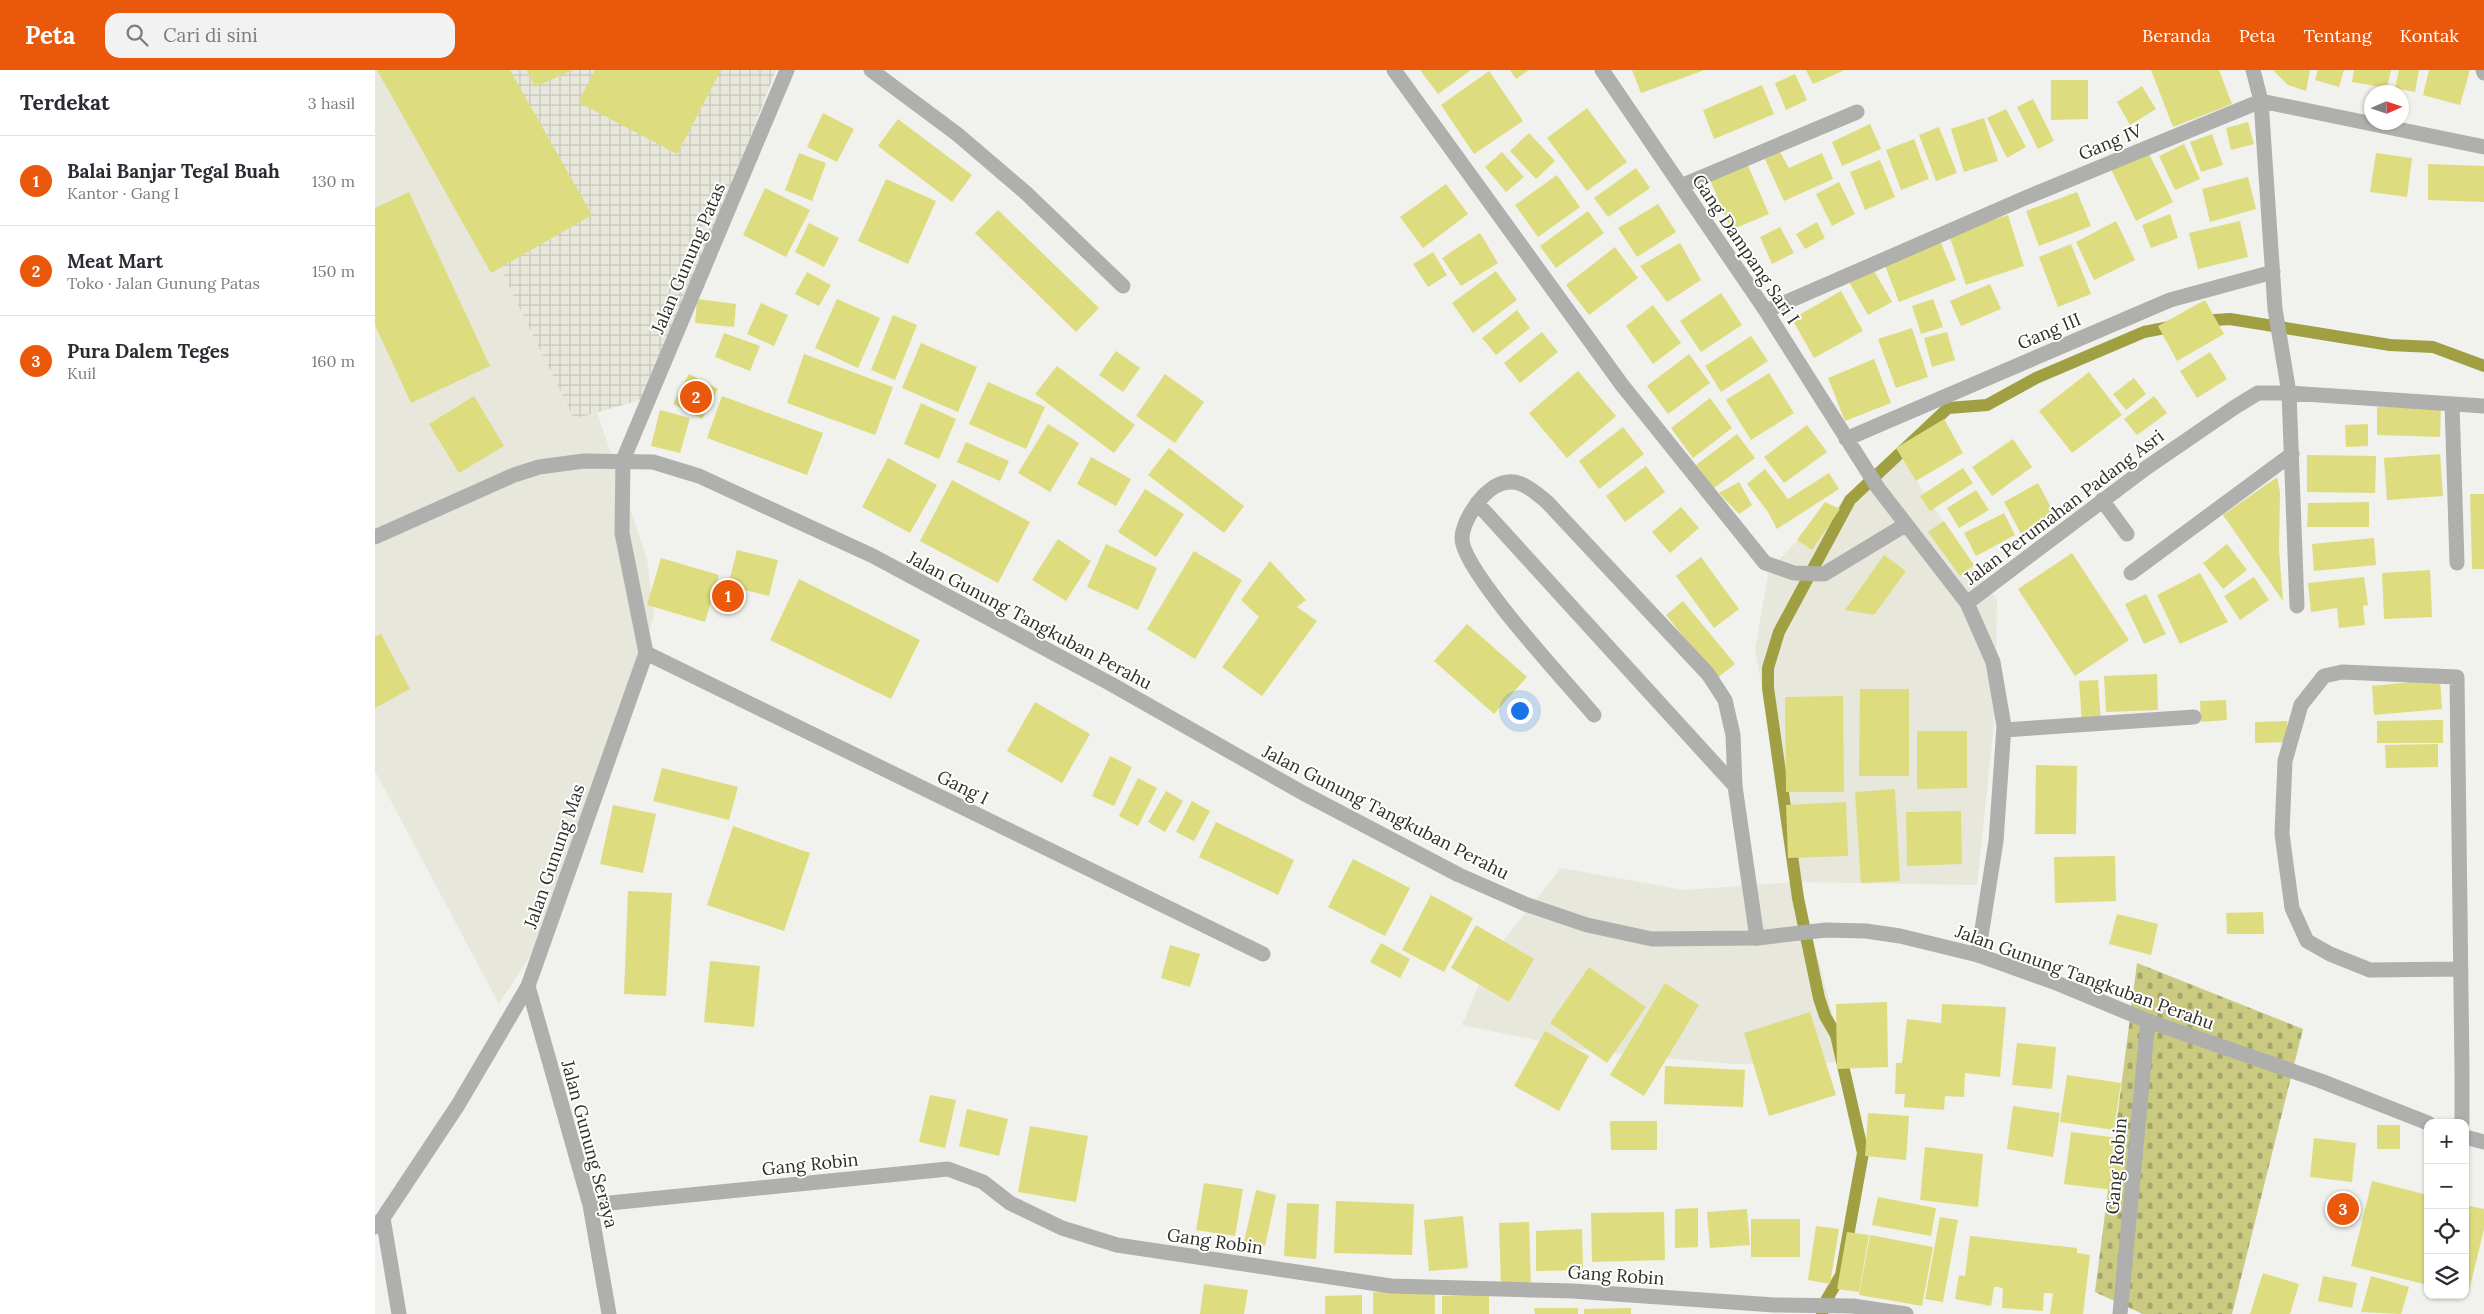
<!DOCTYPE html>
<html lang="id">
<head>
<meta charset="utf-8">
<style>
	body { margin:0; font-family:Lora,serif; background:#f2f2f3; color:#2b2b33 }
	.controls { position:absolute; right:15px; bottom:15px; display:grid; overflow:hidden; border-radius:10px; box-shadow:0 1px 4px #0004 }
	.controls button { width:45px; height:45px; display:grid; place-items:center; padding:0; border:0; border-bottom:1px solid #e1e1e2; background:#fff; color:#2b2b33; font:25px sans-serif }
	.compass { position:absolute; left:1989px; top:15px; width:45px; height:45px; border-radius:50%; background:#fff; box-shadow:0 1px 4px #0004; rotate:87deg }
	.you { position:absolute; left:1144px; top:640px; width:18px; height:18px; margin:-12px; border:4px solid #fff; border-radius:50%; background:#1a73e8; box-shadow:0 0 0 8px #1a73e833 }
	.badge { display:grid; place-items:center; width:32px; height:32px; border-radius:50%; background:#ea580c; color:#fff; font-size:16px; font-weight:700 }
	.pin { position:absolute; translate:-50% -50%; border:2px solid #fff; box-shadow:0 1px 5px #0006 }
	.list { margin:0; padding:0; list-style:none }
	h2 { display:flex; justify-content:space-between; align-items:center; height:65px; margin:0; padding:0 20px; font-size:21px }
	h2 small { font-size:16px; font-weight:400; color:#7c7c81 }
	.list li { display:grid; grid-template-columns:32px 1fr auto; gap:15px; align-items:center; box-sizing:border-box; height:90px; padding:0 20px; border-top:1px solid #e1e1e2 }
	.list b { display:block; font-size:19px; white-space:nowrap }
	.list p { margin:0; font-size:16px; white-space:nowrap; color:#7c7c81 }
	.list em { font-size:16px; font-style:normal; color:#7c7c81 }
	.icon { flex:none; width:28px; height:28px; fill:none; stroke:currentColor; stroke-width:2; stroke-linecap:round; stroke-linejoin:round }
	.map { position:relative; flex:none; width:2109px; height:1244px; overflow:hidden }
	header { display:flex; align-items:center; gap:30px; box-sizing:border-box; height:70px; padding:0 25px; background:#ea580c; color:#fff }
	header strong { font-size:24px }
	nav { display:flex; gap:28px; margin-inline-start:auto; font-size:18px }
	.search { width:350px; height:45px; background:#f2f2f3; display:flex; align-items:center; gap:12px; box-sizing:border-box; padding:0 18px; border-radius:15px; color:#7c7c81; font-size:19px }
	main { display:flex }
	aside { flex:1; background:#fff }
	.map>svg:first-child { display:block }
</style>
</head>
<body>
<header>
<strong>Peta</strong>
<div class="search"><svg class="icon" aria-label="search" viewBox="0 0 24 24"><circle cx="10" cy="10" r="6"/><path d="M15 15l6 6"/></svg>Cari di sini</div>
<nav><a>Beranda</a><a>Peta</a><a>Tentang</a><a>Kontak</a></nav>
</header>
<main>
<aside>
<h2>Terdekat<small>3 hasil</small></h2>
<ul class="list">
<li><span class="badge">1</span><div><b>Balai Banjar Tegal Buah</b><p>Kantor · Gang I</p></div><em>130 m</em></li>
<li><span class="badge">2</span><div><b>Meat Mart</b><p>Toko · Jalan Gunung Patas</p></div><em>150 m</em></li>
<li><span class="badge">3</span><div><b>Pura Dalem Teges</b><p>Kuil</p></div><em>160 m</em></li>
</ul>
</aside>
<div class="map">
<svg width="2109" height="1244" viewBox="0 0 2109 1244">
	<defs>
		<pattern id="industrial-grid" width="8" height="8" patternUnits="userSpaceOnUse" patternTransform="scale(1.25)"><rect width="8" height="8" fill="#e7e7db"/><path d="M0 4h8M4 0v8" fill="none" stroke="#c6c6bc"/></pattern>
		<pattern id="cemetery-stones" width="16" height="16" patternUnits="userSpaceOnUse" patternTransform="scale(1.25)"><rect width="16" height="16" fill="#cacb81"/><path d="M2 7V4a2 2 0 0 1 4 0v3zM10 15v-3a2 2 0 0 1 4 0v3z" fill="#a4a56a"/></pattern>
	</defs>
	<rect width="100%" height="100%" fill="#f1f1ed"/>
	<path fill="#e7e7db" d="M0,0H28L199,349L222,342L272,489L279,546L172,860L124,934L0,701Z
		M1525,386L1590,485L1622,530L1621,635L1602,815L1423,812L1470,992L1358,994L1215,981L1087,955L1116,886L1186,798L1309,820L1422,812L1380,579L1394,500L1432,461Z"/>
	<path fill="url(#industrial-grid)" d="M28,0H401L275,327L199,349Z"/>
	<path fill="url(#cemetery-stones)" d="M1762,893L1928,959L1857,1244H1768L1720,1222Z"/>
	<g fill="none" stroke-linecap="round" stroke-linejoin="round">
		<path stroke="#a09f42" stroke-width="12" d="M1825,251L1855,249L2015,275L2058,277L2109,296
			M1447,1244L1449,1234L1466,1205L1488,1083L1461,965L1450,946L1444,928L1423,828L1393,618V598L1404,562L1475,430L1573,338L1612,335L1661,308L1769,262L1800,256"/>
	</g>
	<path fill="#dddd7f" d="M2,0H135L217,145L116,203Z
		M152,0H198L160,17Z
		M220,0H346L302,84L203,32Z
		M1045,0H1096L1063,24Z
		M1135,0H1154L1141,9Z
		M1257,0H1330L1266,23Z
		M1431,0H1470L1438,14Z
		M1776,0H1844L1857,34L1798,57Z
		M1898,0H1935L1931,21L1913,15Z
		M1943,0H1969L1964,17L1940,10Z
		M1979,0H2016L2012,18L1977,12Z
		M2024,0H2044L2040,22L2020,18Z
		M2054,0H2095L2085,35L2048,25Z
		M1114,1L1148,51L1099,84L1066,35Z
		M1420,4L1432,30L1411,40L1400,13Z
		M1676,10H1713V49L1676,50Z
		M1387,15L1399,44L1339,69L1328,40Z
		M1767,16L1781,39L1755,55L1742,32Z
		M1658,29L1679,71L1663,79L1642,37Z
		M1212,38L1252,92L1212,121L1172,68Z
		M1631,39L1651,77L1632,88L1612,48Z
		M448,43L479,59L462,92L432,77Z
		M1609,48L1623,91L1589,102L1576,59Z
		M523,49L597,105L577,132L503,76Z
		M1873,52L1879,74L1856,80L1851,58Z
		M1495,54L1506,79L1467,96L1457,72Z
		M1564,57L1582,103L1561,111L1544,65Z
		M1154,63L1180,91L1161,109L1135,81Z
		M1837,64L1848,95L1826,102L1815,72Z
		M1539,69L1554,109L1526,120L1511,80Z
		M1809,74L1825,109L1800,120L1784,86Z
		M1127,82L1149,107L1131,122L1110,97Z
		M1405,82L1414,98L1447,83L1458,109L1409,131L1390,89Z
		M1773,82L1798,132L1761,151L1735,97Z
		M424,83L451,93L437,131L410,120Z
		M2001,83L2037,88L2032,127L1995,122Z
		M1505,90L1520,127L1490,140L1475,102Z
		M1371,91L1394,144L1356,160L1334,107Z
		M2053,94L2109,96V132L2053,130Z
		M1261,98L1275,118L1233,147L1219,128Z
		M1182,105L1205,137L1163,167L1140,135Z
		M1873,107L1881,139L1835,152L1827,119Z
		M511,109L561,131L533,194L483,171Z
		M1464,112L1480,144L1457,156L1441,124Z
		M1071,114L1093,144L1048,178L1025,147Z
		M390,118L435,140L411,187L368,165Z
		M34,122L115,296L36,333L0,255V138Z
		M1702,122L1716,156L1664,176L1651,141Z
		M1283,134L1301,162L1262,187L1243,158Z
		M623,140L724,238L701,262L600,163Z
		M1213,141L1229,163L1181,198L1165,176Z
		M1795,144L1803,168L1776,178L1767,155Z
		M1633,145L1649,196L1591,215L1574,165Z
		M1741,151L1760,190L1719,210L1701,172Z
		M1865,151L1873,187L1823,199L1814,163Z
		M1442,152L1450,168L1430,179L1421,164Z
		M434,153L464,168L449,197L420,182Z
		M1405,157L1419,183L1397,194L1385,167Z
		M1105,163L1123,193L1086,216L1067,188Z
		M1564,168L1581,210L1524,232L1508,190Z
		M1305,173L1326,210L1292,232L1265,196Z
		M1696,174L1716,224L1683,237L1664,187Z
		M1240,177L1263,208L1214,245L1191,215Z
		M1058,182L1072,205L1053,217L1038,194Z
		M1498,199L1517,232L1493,245L1474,212Z
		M1121,201L1142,230L1098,263L1077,233Z
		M432,202L456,215L444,236L420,224Z
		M1615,214L1626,239L1586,256L1575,231Z
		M1466,221L1488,261L1439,288L1417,249Z
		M1346,223L1367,255L1326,282L1305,251Z
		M322,229L361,234L359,257L320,253Z
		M462,229L505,248L483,298L440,278Z
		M1558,229L1568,257L1546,264L1537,236Z
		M1830,230L1849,264L1802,291L1783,256Z
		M386,233L413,245L399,276L372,264Z
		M1278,235L1306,273L1278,294L1251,256Z
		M1142,240L1155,258L1121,285L1107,268Z
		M518,245L542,255L520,310L496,300Z
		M1537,258L1553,307L1521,318L1503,269Z
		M1167,262L1183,282L1145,313L1129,293Z
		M1572,262L1580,290L1557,297L1549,268Z
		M349,263L385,276L375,301L340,287Z
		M1376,266L1393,291L1346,322L1330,296Z
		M546,273L602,297L583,342L527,318Z
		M741,281L765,298L748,322L724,305Z
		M1835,282L1852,309L1822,328L1805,301Z
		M429,284L518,317L500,365L412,333Z
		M1314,284L1335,313L1293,344L1272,316Z
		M1499,289L1516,333L1470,351L1453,308Z
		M682,296L760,355L739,383L660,324Z
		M1203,301L1241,346L1192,388L1154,343Z
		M1714,302L1747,345L1697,383L1664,341Z
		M1394,303L1419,343L1376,370L1351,330Z
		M314,304L343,319L327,349L298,334Z
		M790,304L829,332L800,373L761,346Z
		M1759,308L1771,324L1751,340L1738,324Z
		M613,312L670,337L651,379L594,354Z
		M99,326L129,376L84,403L54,354Z
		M347,326L448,363L432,405L332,368Z
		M1779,326L1792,343L1762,365L1749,349Z
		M1335,328L1357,358L1318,388L1296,358Z
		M546,333L581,349L564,389L529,374Z
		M2002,337L2066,338L2065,367L2002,365Z
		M285,340L315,348L305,383L276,376Z
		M1569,349L1588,383L1541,411L1521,378Z
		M673,354L704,373L675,422L643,403Z
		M1993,354V376L1971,377L1970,355Z
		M1432,355L1452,382L1409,413L1389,387Z
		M1248,357L1269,384L1224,419L1204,391Z
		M1362,364L1380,388L1339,418L1321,395Z
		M1638,369L1657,397L1617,426L1597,397Z
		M591,372L634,391L625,411L582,392Z
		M794,378L869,436L849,463L773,405Z
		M2065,384L2068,426L2012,430L2009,388Z
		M1932,385L2001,386L2000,423L1932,422Z
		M716,387L756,409L741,436L702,414Z
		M513,388L562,415L535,463L487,437Z
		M1271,396L1290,422L1250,452L1231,426Z
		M1588,398L1598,413L1555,441L1545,426Z
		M1390,399L1413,429L1454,403L1464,419L1402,459L1393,442L1372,414Z
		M1902,407L1905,422L1904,480L1908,531L1848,445Z
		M577,410L655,452L623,513L545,471Z
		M1364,412L1377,435L1364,444L1344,423Z
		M1663,413L1680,445L1646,464L1629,432Z
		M770,419L809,444L781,487L743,462Z
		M1601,420L1614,440L1584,458L1572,438Z
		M2095,424H2109V499H2097Z
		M1450,432L1465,439L1437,480L1422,470Z
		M1994,432V457H1932L1933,433Z
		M1306,437L1324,458L1295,483L1277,462Z
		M1629,443L1640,465L1601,486L1589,463Z
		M1569,451L1599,495L1585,506L1553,462Z
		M1999,468L2001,495L1939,501L1937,474Z
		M683,469L716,491L691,531L657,510Z
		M731,474L782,498L763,540L712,517Z
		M1852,474L1872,500L1848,519L1828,493Z
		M362,480L403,490L394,526L353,516Z
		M819,481L867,510L820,589L772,559Z
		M1697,483L1754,570L1700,606L1643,519Z
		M1509,485L1531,501L1499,545L1470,540Z
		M1326,487L1364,539L1339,558L1301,506Z
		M286,488L344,505L330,552L272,535Z
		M895,491L931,530L922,537L942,551L887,626L847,597L884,547L866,530Z
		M2055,500L2057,547L2009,549L2007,503Z
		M1825,503L1853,552L1805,574L1782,525Z
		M1879,507L1894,530L1865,550L1849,526Z
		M1989,507L1993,535L1988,536L1990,555L1964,558L1962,538L1936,542L1933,513Z
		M424,509L545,570L516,629L395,570Z
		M1771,524L1791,564L1769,574L1750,534Z
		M1308,531L1360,594L1342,608L1291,545Z
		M1092,554L1152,607L1119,644L1059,591Z
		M6,564L35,619L0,638V567Z
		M1782,604L1783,640L1731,642L1729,606Z
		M2065,609L2067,639L1999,645L1997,616Z
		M1723,610L1726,652L1707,653L1704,611Z
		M1485,619H1534V706H1484Z
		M1468,626L1469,722H1411L1410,627Z
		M1851,630L1852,650L1826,652L1825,631Z
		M660,632L715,664L687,713L632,681Z
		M2068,650V673H2002V651Z
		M1912,651L1913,672L1880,673V652Z
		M1542,661H1592V718L1542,719Z
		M2063,674V697L2011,698L2010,675Z
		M735,686L757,697L739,736L717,726Z
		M1661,695L1702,696L1701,764H1660Z
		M287,698L363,717L354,750L278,731Z
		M763,708L782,718L763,756L744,746Z
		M1520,719L1525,811L1486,813L1480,722Z
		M791,721L808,731L790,762L773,752Z
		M817,731L835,741L819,771L801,762Z
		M1471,732L1473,786L1413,788L1411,735Z
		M238,735L281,744L268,803L225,794Z
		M1586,741L1587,794L1532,796L1531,742Z
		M841,752L919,790L903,825L824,787Z
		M358,756L435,783L409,861L332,835Z
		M1740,786L1741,831L1680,833L1679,787Z
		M978,789L1035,818L1010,866L953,837Z
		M253,821L297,823L291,926L249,924Z
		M1056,825L1098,848L1069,902L1027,880Z
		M1888,842L1889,864H1852L1851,843Z
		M1742,844L1783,854L1776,885L1734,874Z
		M1101,855L1159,889L1134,932L1076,898Z
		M1006,873L1035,889L1025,908L995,892Z
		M795,875L825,884L815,917L786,908Z
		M335,891L385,896L379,957L329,952Z
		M1214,897L1271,937L1232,993L1175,953Z
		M1290,913L1324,935L1269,1026L1235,1005Z
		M1512,932L1513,997L1462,999L1461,934Z
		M1567,934L1631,937L1625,1007L1590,1003L1589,1027L1570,1026L1569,1040L1529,1037L1530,1024H1520L1521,993H1527L1532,949L1566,953Z
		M1435,942L1461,1025L1394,1046L1369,963Z
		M1170,961L1214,986L1184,1041L1139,1016Z
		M1642,973L1681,977L1677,1019L1637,1015Z
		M1290,996L1370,1000L1368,1037L1289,1034Z
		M1692,1005L1746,1013L1739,1060L1685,1052Z
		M555,1025L581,1030L570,1078L544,1072Z
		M1638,1036L1685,1043L1678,1087L1632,1079Z
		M592,1039L633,1049L624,1086L584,1076Z
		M1493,1043L1534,1046L1531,1090L1490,1086Z
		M1235,1051H1282V1080H1236Z
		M2002,1055H2025V1079H2002Z
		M655,1056L713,1066L701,1132L643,1122Z
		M1696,1062L1752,1069L1746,1121L1689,1114Z
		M1939,1068L1981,1073L1977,1112L1935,1107Z
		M1550,1077L1608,1084L1603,1137L1545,1130Z
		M1997,1111L2053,1125V1215L1976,1196Z
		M829,1113L868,1119L860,1166L821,1160Z
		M881,1120L901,1125L890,1176L869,1171Z
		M1503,1127L1561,1138L1556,1166L1497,1155Z
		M961,1131L1039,1134L1037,1185L959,1183Z
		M912,1133L944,1134L941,1189L909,1186Z
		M2090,1135L2109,1139V1159L2093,1225H2090Z
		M1323,1138V1177L1300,1178V1139Z
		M1372,1139L1375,1175L1335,1178L1332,1142Z
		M1289,1142L1290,1190L1217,1192L1216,1143Z
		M1088,1146L1093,1198L1054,1201L1049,1150Z
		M1565,1147L1583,1150L1568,1232L1550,1229Z
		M1376,1149H1425V1187H1376Z
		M1154,1152L1156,1216L1126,1217L1124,1153Z
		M1441,1156L1464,1159L1455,1214L1433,1210Z
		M1207,1159L1208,1200L1161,1201V1161Z
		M1472,1162L1494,1165L1484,1222L1462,1219Z
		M1495,1165L1558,1177L1547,1236L1484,1225Z
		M1595,1166L1702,1178V1183L1715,1185L1708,1244H1675L1678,1224L1675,1223H1669L1668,1241L1627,1238L1628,1219L1624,1217H1619L1616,1236L1580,1229L1584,1205L1590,1206Z
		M1888,1203L1924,1214L1915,1244H1875Z
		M1948,1206L1982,1213L1977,1238L1943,1231Z
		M1996,1206L2034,1217L2026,1244L1986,1242Z
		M829,1214L873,1220L869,1244H825Z
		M998,1222L1060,1223V1244H998Z
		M1114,1224V1244H1067V1226Z
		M987,1225V1244H950V1226Z
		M1159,1238H1203V1244H1160Z
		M1256,1238V1244H1209V1239Z"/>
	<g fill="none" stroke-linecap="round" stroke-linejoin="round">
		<path stroke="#afafad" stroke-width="15" d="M496,0L582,64L651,123L748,216
			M1019,0L1247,315L1390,493L1419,503L1449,504L1530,455
			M1227,0L1391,241L1503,418L1592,533L1618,592L1629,656L1621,771L1603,885
			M1878,0L1886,31L1900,239L1914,323L1922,536
			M2108,0L2109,3
			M1306,116L1482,42
			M1391,241L1650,128L1886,31L2109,77
			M2077,334L2082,493
			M1471,369L1795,230L1898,202
			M1727,430L1752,464
			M1102,433L1360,716
			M1756,503L1917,384
			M1592,533L1771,398L1860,337L1883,323H1914L2109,336
			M271,583L888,884
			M1219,645C1194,615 1086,500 1087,468C1088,450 1105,426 1119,417C1141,404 1155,418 1172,432L1333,604L1350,630L1358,665L1360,716L1382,868
			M1629,660L1819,647
			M2086,899L1995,900L1955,884L1932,871L1917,838L1907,764L1910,691L1926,635L1949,606L1967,602L2082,607L2087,1000V1053
			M153,916L215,1135L234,1244
			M215,1135L573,1099L608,1112L635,1133L687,1158L742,1175L1016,1216L1198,1221L1399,1235L1478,1236L1531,1244
			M8,1148L24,1244
			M0,1157L8,1148L83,1035L153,916L271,583L247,463L248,390L412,0
			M1745,1244L1773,951"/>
		<path stroke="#afafad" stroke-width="15" d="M0,467L139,405L164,397L209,391L278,392L324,406L498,486L736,614L928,723L1084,805L1150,834L1212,855L1277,869L1382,868L1451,860L1491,861L1525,866L1603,885L1684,914L1773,951L1946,1011L2053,1053
			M2090,1067L2109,1072"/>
	</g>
	<g text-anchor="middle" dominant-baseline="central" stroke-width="4" stroke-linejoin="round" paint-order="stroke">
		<g font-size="18" fill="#2e2e2c" stroke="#fffffe">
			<text transform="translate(1735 72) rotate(-22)">Gang IV</text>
			<text transform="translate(1371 179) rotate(56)">Gang Dampang Sari I</text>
			<text transform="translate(313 188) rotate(-67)">Jalan Gunung Patas</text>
			<text transform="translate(1674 261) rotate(-23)">Gang III</text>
			<text transform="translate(1689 437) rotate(-37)">Jalan Perumahan Padang Asri</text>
			<text transform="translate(655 550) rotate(28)">Jalan Gunung Tangkuban Perahu</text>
			<text transform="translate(588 717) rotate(26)">Gang I</text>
			<text transform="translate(1011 742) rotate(27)">Jalan Gunung Tangkuban Perahu</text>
			<text transform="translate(179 786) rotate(-71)">Jalan Gunung Mas</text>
			<text transform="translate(1710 907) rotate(20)">Jalan Gunung Tangkuban Perahu</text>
			<text transform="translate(215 1074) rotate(75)">Jalan Gunung Seraya</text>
			<text transform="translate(435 1094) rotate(-6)">Gang Robin</text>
			<text transform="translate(1741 1096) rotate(-85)">Gang Robin</text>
			<text transform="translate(840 1171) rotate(8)">Gang Robin</text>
			<text transform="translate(1241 1205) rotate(4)">Gang Robin</text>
		</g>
	</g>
</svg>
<div class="controls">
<button>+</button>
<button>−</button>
<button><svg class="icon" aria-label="locate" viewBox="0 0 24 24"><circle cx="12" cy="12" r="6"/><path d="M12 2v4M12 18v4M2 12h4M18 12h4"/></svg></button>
<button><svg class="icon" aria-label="layers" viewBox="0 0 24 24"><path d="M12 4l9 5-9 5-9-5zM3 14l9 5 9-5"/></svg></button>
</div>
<svg class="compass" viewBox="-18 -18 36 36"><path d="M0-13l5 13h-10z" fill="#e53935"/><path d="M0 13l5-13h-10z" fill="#7c7c81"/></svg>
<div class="you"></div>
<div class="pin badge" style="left:353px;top:526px">1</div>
<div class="pin badge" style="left:321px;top:327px">2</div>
<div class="pin badge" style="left:1968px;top:1139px">3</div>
</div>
</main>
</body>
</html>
